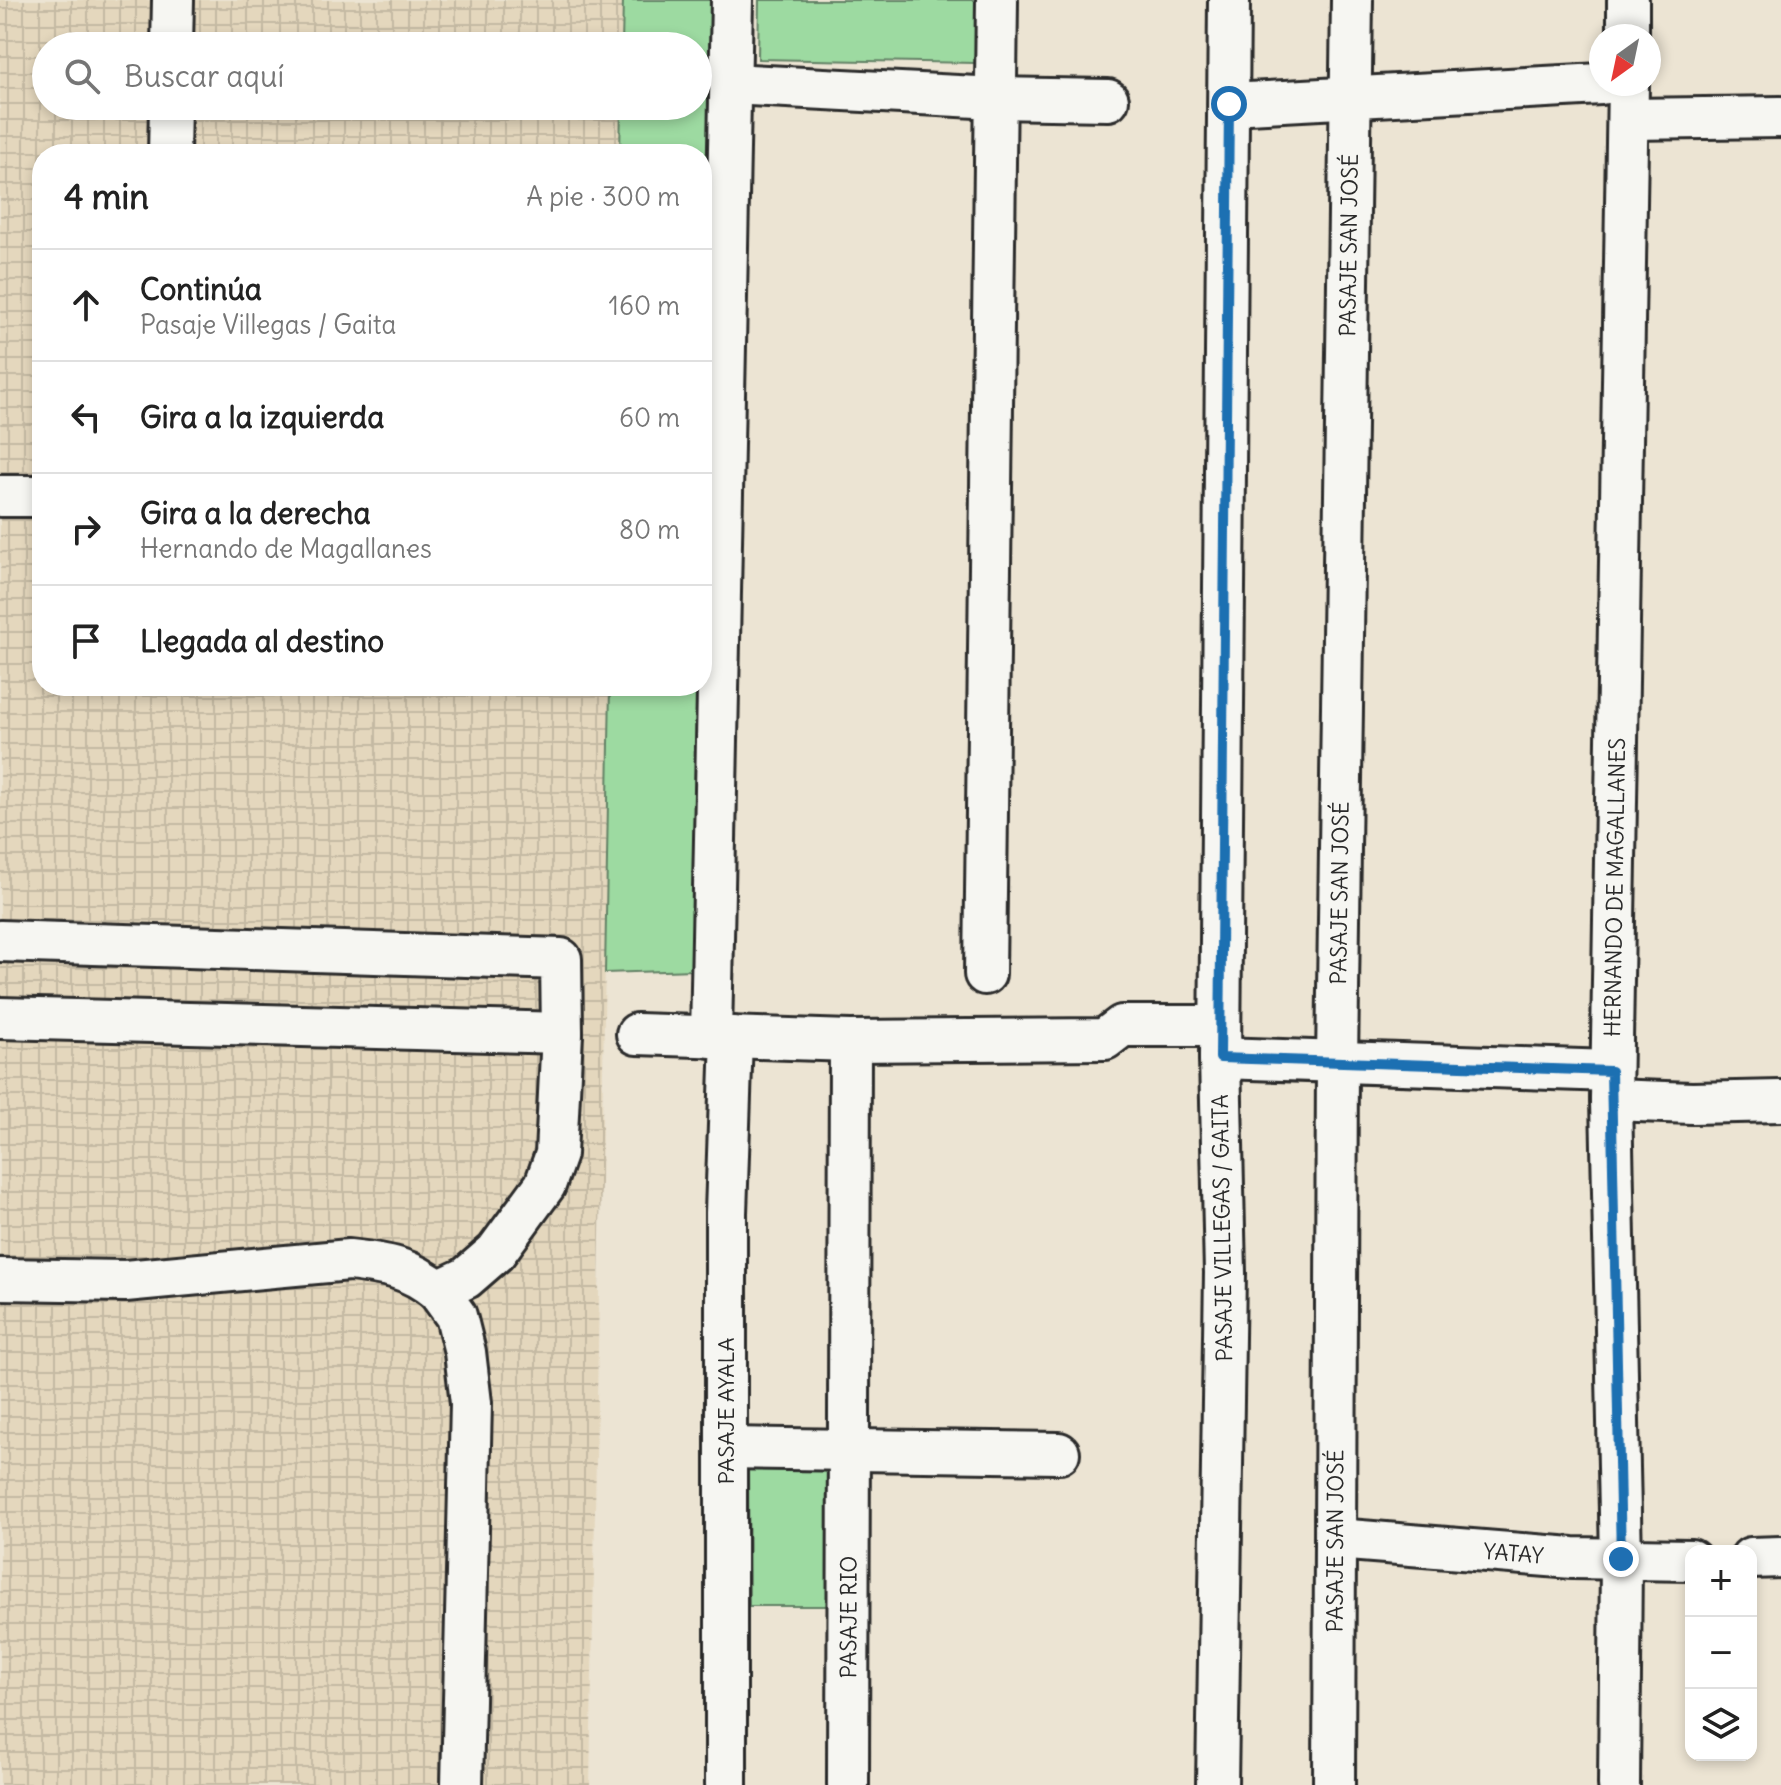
<!DOCTYPE html>
<html lang="es">
<head>
<meta charset="utf-8">
<style>
	body { margin:0; font-family:Delius,sans-serif; background:#f6f6f6; color:#222 }
	.controls { position:absolute; right:24px; bottom:24px; display:grid; overflow:hidden; border-radius:16px; box-shadow:0 4px 12px #0003 }
	.controls button { width:72px; height:72px; display:grid; place-items:center; padding:0; border:0; border-bottom:2px solid #e0e0e0; background:#fff; color:#222; font:40px sans-serif }
	.compass { position:absolute; left:1589px; top:24px; width:72px; height:72px; border-radius:50%; background:#fff; box-shadow:0 4px 12px #0003; rotate:213deg }
	.stop { position:absolute; width:24px; height:24px; margin:-18px; border:6px solid #1f6fb2; border-radius:50%; background:#fff }
	.stop.end { background:#1f6fb2; border-color:#fff; box-shadow:0 2px 8px #0008 }
	.list { margin:0; padding:0; list-style:none }
	h2 { display:flex; justify-content:space-between; align-items:center; height:104px; margin:0; padding:0 32px; font-size:34px }
	h2 small { font-size:26px; font-weight:400; color:#767676 }
	.list li { display:grid; grid-template-columns:52px 1fr auto; gap:24px; align-items:center; box-sizing:border-box; height:112px; padding:0 32px; border-top:2px solid #e0e0e0 }
	.list b { display:block; font-size:30px; white-space:nowrap }
	.list p { margin:0; font-size:26px; white-space:nowrap; color:#767676 }
	.list em { font-size:26px; font-style:normal; color:#767676 }
	.icon { flex:none; width:44px; height:44px; fill:none; stroke:currentColor; stroke-width:2; stroke-linecap:round; stroke-linejoin:round }
	.map { position:relative; flex:none; width:1781px; height:1785px; overflow:hidden }
	.search { position:absolute; background:#fff; box-shadow:0 4px 12px #0003; left:32px; top:32px; width:680px; height:88px; display:flex; align-items:center; gap:20px; box-sizing:border-box; padding:0 28px; border-radius:44px; color:#767676; font-size:30px }
	.panel { position:absolute; background:#fff; box-shadow:0 4px 12px #0003; left:32px; top:144px; width:680px; height:552px; border-radius:32px }
	.map>svg:first-child { display:block }
</style>
</head>
<body>
<div class="map">
<svg width="1781" height="1785" viewBox="0 0 1781 1785">
	<defs>
		<pattern id="industrial-grid" width="8" height="8" patternUnits="userSpaceOnUse" patternTransform="scale(2)"><rect width="8" height="8" fill="#e4d7bd"/><path d="M0 4h8M4 0v8" fill="none" stroke="#c4b9a3"/></pattern>
	</defs>
	<rect width="100%" height="100%" fill="#ece4d3"/>
	<filter id="ink" filterUnits="userSpaceOnUse"><feTurbulence type="fractalNoise" baseFrequency=".0125" numOctaves="2"/><feDisplacementMap in="SourceGraphic" scale="16" xChannelSelector="R" yChannelSelector="G"/><feConvolveMatrix kernelMatrix="1 2 1 2 8 2 1 2 1" color-interpolation-filters="sRGB"/></filter>
	<g filter="url(#ink)">
		<path fill="url(#industrial-grid)" d="M0,0H623L622,46H46V106H621L620,154H42V686H610L590,1785H0Z"/>
		<path fill="#9ddaa1" stroke="#648266" stroke-width="2" d="M623,0H713L702,546V154H620L621,106H698V46H622Z
			M759,0H976L975,63L758,59Z
			M610,686H699L693,970L605,973Z
			M748,1467H838V1606H749Z"/>
		<g fill="none" stroke-linecap="round" stroke-linejoin="round">
			<defs>
				<g id="minor">
					<path d="M1628,36V0"/>
					<path d="M172,46L173,0"/>
					<path d="M730,84L996,98L1108,100"/>
					<path d="M1229,104L1601,84"/>
					<path d="M1628,119L1781,117"/>
					<path d="M169,154L170,106"/>
					<path d="M0,496H42"/>
					<path d="M0,941L561,959L562,1033L556,1154L545,1185L496,1252L466,1278L438,1291L456,1316L465,1352L471,1403L462,1785"/>
					<path d="M985,974L997,0"/>
					<path d="M0,1018L562,1033"/>
					<path d="M637,1034L850,1041L1105,1039L1122,1026H1220"/>
					<path d="M711,1037L732,0"/>
					<path d="M1220,1058L1611,1071"/>
					<path d="M1611,1100L1692,1103L1781,1101"/>
					<path d="M0,1279L125,1281L349,1260C386,1264 409,1267 438,1291"/>
					<path d="M726,1448L1059,1453"/>
					<path id="s1" d="M1336,1539L1573,1558L1691,1560"/>
					<path d="M1751,1558L1781,1557"/>
					<path d="M726,1785V1213L732,1037"/>
					<path id="s2" d="M848,1785L850,1041"/>
					<path d="M1217,1785L1225,1273L1220,1058L1229,0"/>
					<path id="s3" d="M1334,1785L1337,1061L1352,0"/>
					<path id="s4" d="M1619,1785L1621,1559L1611,1100L1628,84"/>
				</g>
			</defs>
			<use href="#minor" stroke="#2b2b2b" stroke-width="46"/>
			<use href="#minor" stroke="#f6f6f2" stroke-width="40"/>
		</g>
	</g>
	<g fill="none" stroke-linecap="round" stroke-linejoin="round" filter="url(#ink)">
		<path stroke="#1f6fb2" stroke-width="10" d="M1229,104L1220,1058L1611,1071L1621,1559"/>
	</g>
	<g text-anchor="middle" dominant-baseline="central" stroke-width="6" stroke-linejoin="round" paint-order="stroke">
		<g font-size="22" fill="#2b2b2b" stroke="#f6f6f2">
			<text stroke="none"><textPath href="#s3" startOffset="1540">PASAJE SAN JOSÉ</textPath></text>
			<text stroke="none"><textPath href="#s4" startOffset="898">HERNANDO DE MAGALLANES</textPath></text>
			<text stroke="none"><textPath href="#s3" startOffset="892">PASAJE SAN JOSÉ</textPath></text>
			<text transform="translate(1222 1228) rotate(-91)">PASAJE VILLEGAS / GAITA</text>
			<text transform="translate(726 1411) rotate(-90)">PASAJE AYALA</text>
			<text stroke="none"><textPath href="#s3" startOffset="244">PASAJE SAN JOSÉ</textPath></text>
			<text stroke="none"><textPath href="#s1" startOffset="178">YATAY</textPath></text>
			<text stroke="none"><textPath href="#s2" startOffset="168">PASAJE RIO</textPath></text>
		</g>
	</g>
</svg>
<div class="controls">
<button>+</button>
<button>−</button>
<button><svg class="icon" aria-label="layers" viewBox="0 0 24 24"><path d="M12 4l9 5-9 5-9-5zM3 14l9 5 9-5"/></svg></button>
</div>
<svg class="compass" viewBox="-18 -18 36 36"><path d="M0-13l5 13h-10z" fill="#e53935"/><path d="M0 13l5-13h-10z" fill="#767676"/></svg>
<div class="stop" style="left:1229px;top:104px"></div>
<div class="stop end" style="left:1621px;top:1559px"></div>
<div class="search"><svg class="icon" aria-label="search" viewBox="0 0 24 24"><circle cx="10" cy="10" r="6"/><path d="M15 15l6 6"/></svg>Buscar aquí</div>
<section class="panel">
<h2>4 min<small>A pie · 300 m</small></h2>
<ul class="list">
<li><svg class="icon" aria-label="ahead" viewBox="0 0 24 24"><path d="M12 20V5M6 11l6-6 6 6"/></svg><div><b>Continúa</b><p>Pasaje Villegas / Gaita</p></div><em>160 m</em></li>
<li><svg class="icon" aria-label="left" viewBox="0 0 24 24"><path d="M17 20v-9H6M10 6l-5 5 5 5"/></svg><div><b>Gira a la izquierda</b></div><em>60 m</em></li>
<li><svg class="icon" aria-label="right" viewBox="0 0 24 24"><path d="M7 20v-9h11M14 6l5 5-5 5"/></svg><div><b>Gira a la derecha</b><p>Hernando de Magallanes</p></div><em>80 m</em></li>
<li><svg class="icon" aria-label="arrive" viewBox="0 0 24 24"><path d="M6 21V4h12l-3 4 3 4H6"/></svg><div><b>Llegada al destino</b></div></li>
</ul>
</section>
</div>
</body>
</html>
